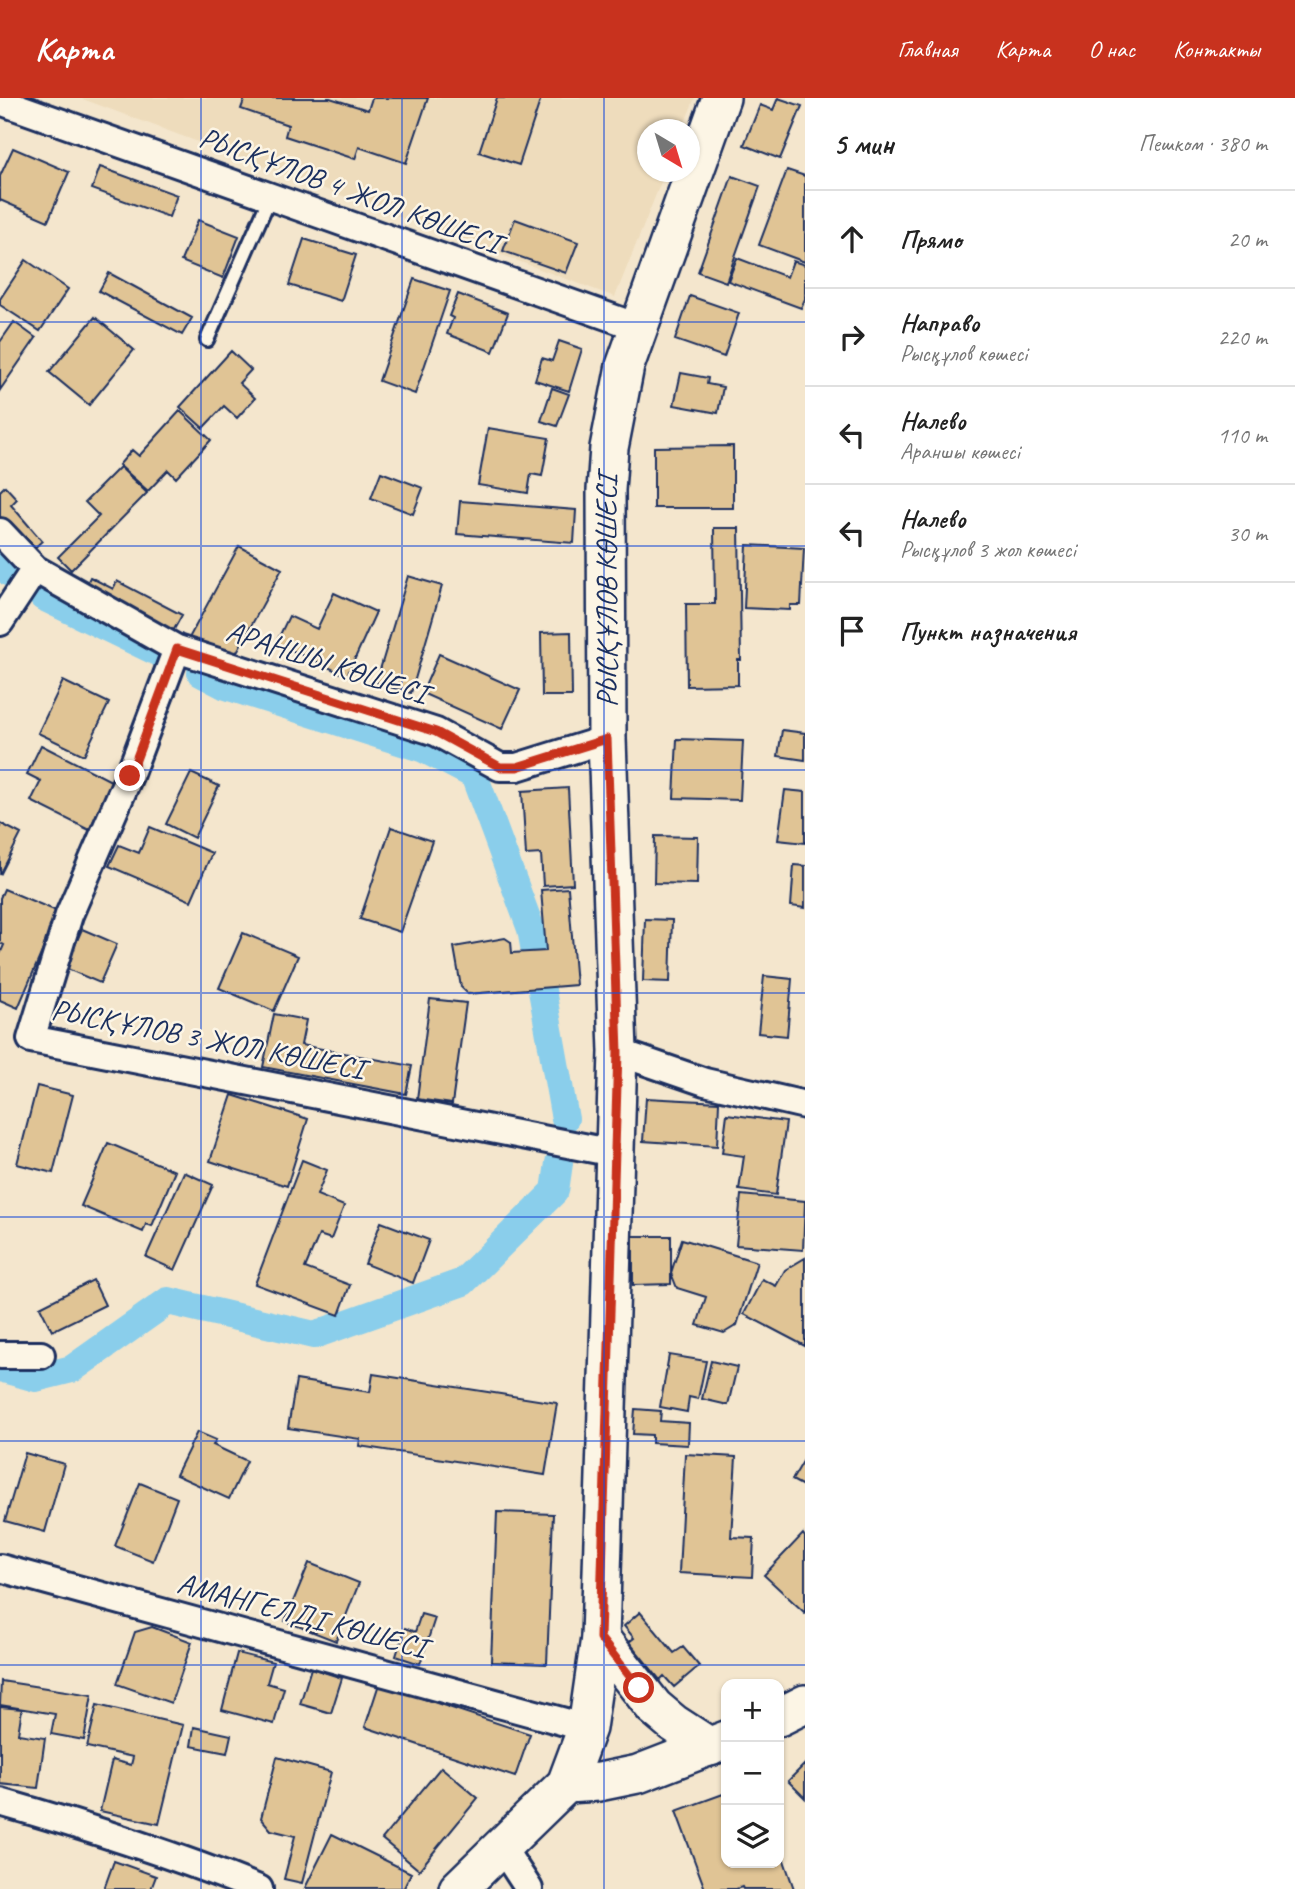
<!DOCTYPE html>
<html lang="ru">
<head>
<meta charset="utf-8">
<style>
	body { margin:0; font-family:Caveat,sans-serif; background:#f6f6f6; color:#222 }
	.controls { position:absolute; right:21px; bottom:21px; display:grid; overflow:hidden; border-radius:14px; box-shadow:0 2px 5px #0004 }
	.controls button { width:63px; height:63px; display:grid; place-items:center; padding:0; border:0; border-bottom:2px solid #e0e0e0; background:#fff; color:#222; font:35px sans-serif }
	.compass { position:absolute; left:637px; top:21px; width:63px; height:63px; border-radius:50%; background:#fff; box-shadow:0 2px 5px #0004; rotate:142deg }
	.stop { position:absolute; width:21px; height:21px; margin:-16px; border:5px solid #c8321e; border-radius:50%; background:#fff }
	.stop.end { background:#c8321e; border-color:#fff; box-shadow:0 2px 7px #0008 }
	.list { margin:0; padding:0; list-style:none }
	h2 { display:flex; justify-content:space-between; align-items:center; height:91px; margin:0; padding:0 28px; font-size:30px }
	h2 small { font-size:23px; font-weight:400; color:#767676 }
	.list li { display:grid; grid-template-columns:46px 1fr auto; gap:21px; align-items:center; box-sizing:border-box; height:98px; padding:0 28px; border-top:2px solid #e0e0e0 }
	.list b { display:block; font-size:26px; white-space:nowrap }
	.list p { margin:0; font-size:23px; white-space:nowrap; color:#767676 }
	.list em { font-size:23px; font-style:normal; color:#767676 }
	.icon { flex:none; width:38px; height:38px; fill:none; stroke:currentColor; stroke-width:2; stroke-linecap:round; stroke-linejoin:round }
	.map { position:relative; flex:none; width:805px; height:1791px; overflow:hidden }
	header { display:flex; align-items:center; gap:42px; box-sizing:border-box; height:98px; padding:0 35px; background:#c8321e; color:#fff }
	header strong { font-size:33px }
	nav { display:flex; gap:38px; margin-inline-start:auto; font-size:24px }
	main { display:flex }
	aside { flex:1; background:#fff }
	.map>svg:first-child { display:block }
</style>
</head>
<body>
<header>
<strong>Карта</strong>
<nav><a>Главная</a><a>Карта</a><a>О нас</a><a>Контакты</a></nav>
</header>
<main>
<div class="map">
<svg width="805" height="1791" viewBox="0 0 805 1791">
	<rect width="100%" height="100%" fill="#f4e6cd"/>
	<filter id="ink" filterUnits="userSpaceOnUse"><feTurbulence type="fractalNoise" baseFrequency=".0143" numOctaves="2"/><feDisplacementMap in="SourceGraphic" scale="14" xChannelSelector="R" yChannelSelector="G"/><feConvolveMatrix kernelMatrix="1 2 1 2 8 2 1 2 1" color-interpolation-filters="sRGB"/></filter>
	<g filter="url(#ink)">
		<path fill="#eedcbc" d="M80,0H695L682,31L648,32V74H665L615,199Z"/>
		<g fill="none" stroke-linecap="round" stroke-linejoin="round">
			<path stroke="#8aceeb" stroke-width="28" d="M0,462L10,475
				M43,499L161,556
				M201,575L226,588L424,651L474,677L531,831L565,1021
				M0,1270L36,1280L72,1271L168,1203L314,1237L463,1184L555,1093L559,1065"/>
		</g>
		<path fill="#e0c495" stroke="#1b2f5e" stroke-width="2" d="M245,0H330L368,12L372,0H428L406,65L359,49L355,61L285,38L288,27L241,11Z
			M497,0H541L519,67L479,54Z
			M778,0L802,8L780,61L744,47L760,7L773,12Z
			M13,50L69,74L48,123L0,102V78Z
			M100,69L177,97L169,119L92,91Z
			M787,72L805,78V164L759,147Z
			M732,78L760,88L726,184L698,174Z
			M515,121L578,144L566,175L503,153Z
			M198,122L239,138L223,180L181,163Z
			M304,141L356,157L341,203L289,187Z
			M737,160L787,179L793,163L805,167V201L801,210L728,183Z
			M26,162L68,191L40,233L0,207V201Z
			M109,175L192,220L182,237L99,193Z
			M414,181L450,193L415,296L379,283Z
			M458,196L508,215L493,254L447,236L453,220L449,218Z
			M690,198L739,215L724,259L675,242Z
			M95,219L134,252L89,307L49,274Z
			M14,224L36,240L0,292V244Z
			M559,243L582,251L569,293L535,282L542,260L552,263Z
			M231,253L251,272L239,285L255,300L237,320L224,308L203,330L180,309Z
			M681,275L708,280L707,286L723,289L718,315L674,307Z
			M552,290L569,296L557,328L541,323Z
			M180,313L211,342L176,380L168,372L148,393L119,367L132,352L139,358Z
			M488,330L549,340L542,378L531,376L528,395L478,387Z
			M733,348V410H654V349Z
			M120,369L147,395L71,472L58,459L99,418L85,404Z
			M381,374L423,390L413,416L371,400Z
			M5,388L17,401L11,407L42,443L28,456L0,424V393Z
			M460,403L576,412L574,445L457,436Z
			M714,430H739L741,562H738V587L687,588L686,506H715Z
			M747,447L804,450L801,507H790V512L744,510Z
			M239,448L282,471L232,563L189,540Z
			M408,478L442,488L411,595L376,585Z
			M90,479L113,491L117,483L182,517L171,537L84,491Z
			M334,495L376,514L347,578L276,545L289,518L317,531Z
			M571,534L572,598H542L541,535Z
			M439,556L520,592L502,631L422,595Z
			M63,583L109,605L84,657L38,635Z
			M782,632L805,635V662L778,658Z
			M677,641L743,643L740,702L674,700Z
			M41,647L113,684L89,732L31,703L41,683L27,676Z
			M191,675L219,688L194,740L166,726Z
			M568,690L573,786L543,788L541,756L526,757L522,693Z
			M785,692L805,694V745L778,742Z
			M0,725L21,736L0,777Z
			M150,729L212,755L191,803L109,768L119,747L139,755Z
			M391,729L432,743L400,834L360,821Z
			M655,738L698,739L697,786L654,785Z
			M794,767L805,768V810L791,808Z
			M568,790L576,887L468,896L461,889L454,849L505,840L511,844L512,855L546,853L541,792Z
			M4,791L59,814L18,910L0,902V856L4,847L0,845V800Z
			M645,821L672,822L670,884L643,883Z
			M82,831L117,846L100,885L65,870Z
			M243,835L298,858L274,913L219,890Z
			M764,878L792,881L787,938L758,935Z
			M430,901L466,905L452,1006L417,1001Z
			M274,916L306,922L301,947L412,968L406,996L263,969Z
			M37,988L73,997L53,1075L17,1066Z
			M232,997L308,1021L287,1088L210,1063Z
			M646,1000L719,1004L717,1048L643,1043Z
			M727,1016L786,1024L776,1097L739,1092L744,1058L722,1055Z
			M108,1045L175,1073L152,1128L146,1126L143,1134L81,1108Z
			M302,1062L327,1072L317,1097L344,1108L331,1141L319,1137L305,1170L350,1187L339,1217L255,1186Z
			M184,1074L213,1087L175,1172L146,1159Z
			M741,1097L805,1103L803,1152L736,1147Z
			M381,1124L429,1142L413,1185L365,1166Z
			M633,1138H671V1186L633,1187Z
			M682,1141L757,1164L737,1227L724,1235L697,1227L706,1199L677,1190L671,1175Z
			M805,1160V1248L744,1216L762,1181L776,1188L785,1172Z
			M93,1182L105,1207L52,1233L40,1209Z
			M669,1257L706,1263L698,1301L689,1299L687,1314L660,1309Z
			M711,1263L737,1269L728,1307L702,1301Z
			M373,1276L557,1305L545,1377L359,1348L360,1341L288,1330L296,1282L370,1294Z
			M635,1311L661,1313L660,1323L689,1325L688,1347L652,1345V1337L633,1336Z
			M197,1334L216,1342L213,1347L247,1363L229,1401L176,1377Z
			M25,1355L64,1366L45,1434L5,1423Z
			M685,1356L736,1359L731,1439L754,1440L752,1479L679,1475Z
			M805,1360V1389L792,1382Z
			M140,1385L177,1400L153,1463L115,1448Z
			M497,1414L553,1416L547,1566L491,1564Z
			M803,1436L805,1439V1515L764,1477Z
			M309,1465L359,1485L336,1543L285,1523Z
			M640,1514L674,1555L683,1549L699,1568L674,1589L664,1578L660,1582L629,1544L634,1540L624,1528Z
			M421,1516L435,1520L420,1566L396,1558L405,1530L415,1534Z
			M152,1529L192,1544L171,1605L117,1586L135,1534Z
			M237,1555L273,1564L267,1585L284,1590L274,1626L222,1612Z
			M311,1570L342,1580L331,1615L300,1606Z
			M1,1583L92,1597L84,1642L51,1636L55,1616L0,1607Z
			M379,1586L530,1636L515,1679L365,1629Z
			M97,1607L183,1627L159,1726L100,1713L112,1662L131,1667L133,1659L87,1649Z
			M0,1609L22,1611L18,1636L45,1640L38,1690L0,1686Z
			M194,1629L231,1637L227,1655L191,1648Z
			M277,1659L331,1674L302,1785L284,1781L295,1738L271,1732L261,1720Z
			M805,1666V1700L788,1683Z
			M441,1669L478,1700L419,1772L382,1741Z
			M726,1695V1765H779V1748L794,1791H743L742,1789L736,1791H705L676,1713Z
			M332,1736L411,1775L404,1790H305Z
			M114,1763L156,1778L151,1791H104Z"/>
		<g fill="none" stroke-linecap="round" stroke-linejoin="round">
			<defs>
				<path id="lane" d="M207,242L270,99"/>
				<path id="street" d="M0,3L638,229
					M0,434L35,471L177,551L436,634L500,669H517L607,641
					M0,524L35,471
					M177,551L129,678L69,817L31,941L614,1055
					M618,954L705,984L805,1007
					M0,1257H41
					M0,1470L587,1630
					M0,1704C88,1729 174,1757 259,1791
					M501,1748L529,1791"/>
				<g id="secondary">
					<path d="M600,1540L654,1609L673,1625L710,1649"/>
					<path d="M779,1619L805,1606"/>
					<path d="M566,1686L599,1684L638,1676L726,1642"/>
					<path id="s1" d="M458,1791L566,1686L587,1630L600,1540L618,954L607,641L606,392L609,350L625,268L721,0"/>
				</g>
			</defs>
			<use href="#lane" stroke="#1b2f5e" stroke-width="18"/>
			<use href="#street" stroke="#1b2f5e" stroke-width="32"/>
			<use href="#secondary" stroke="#1b2f5e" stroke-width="42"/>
			<use href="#lane" stroke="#fcf5e5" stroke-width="12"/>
			<use href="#street" stroke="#fcf5e5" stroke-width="26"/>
			<use href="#secondary" stroke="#fcf5e5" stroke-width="37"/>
		</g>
	</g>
	<g fill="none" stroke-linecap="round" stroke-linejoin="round" filter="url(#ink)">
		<path stroke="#c8321e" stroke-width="9" d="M130,678L177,551L436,634L500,669H517L607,641L618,954L600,1540L639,1590"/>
	</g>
	<path fill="none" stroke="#1d4ed8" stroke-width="2" stroke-opacity="0.55" d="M201,0V1791M402,0V1791M604,0V1791M0,224H805M0,448H805M0,672H805M0,895H805M0,1119H805M0,1343H805M0,1567H805"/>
	<g text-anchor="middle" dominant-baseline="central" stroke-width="5" stroke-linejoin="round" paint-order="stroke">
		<g font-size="30" fill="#1b2f5e" stroke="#fcf5e5">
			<text transform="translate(350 92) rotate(20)">РЫСҚҰЛОВ 4 ЖОЛ КӨШЕСІ</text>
			<text stroke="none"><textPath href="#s1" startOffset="1349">РЫСҚҰЛОВ КӨШЕСІ</textPath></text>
			<text transform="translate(327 564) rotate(18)">АРАНШЫ КӨШЕСІ</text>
			<text transform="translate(208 941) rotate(11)">РЫСҚҰЛОВ 3 ЖОЛ КӨШЕСІ</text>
			<text transform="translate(302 1517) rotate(15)">АМАНГЕЛДІ КӨШЕСІ</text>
		</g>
	</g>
</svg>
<div class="controls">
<button>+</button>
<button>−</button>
<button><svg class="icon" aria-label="layers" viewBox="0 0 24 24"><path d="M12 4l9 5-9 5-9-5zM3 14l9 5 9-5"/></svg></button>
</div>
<svg class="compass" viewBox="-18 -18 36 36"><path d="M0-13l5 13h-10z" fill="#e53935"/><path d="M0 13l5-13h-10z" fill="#767676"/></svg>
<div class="stop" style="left:639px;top:1590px"></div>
<div class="stop end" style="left:130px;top:678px"></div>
</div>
<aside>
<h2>5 мин<small>Пешком · 380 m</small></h2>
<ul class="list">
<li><svg class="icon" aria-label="ahead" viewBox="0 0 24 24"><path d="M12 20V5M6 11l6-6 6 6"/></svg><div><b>Прямо</b></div><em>20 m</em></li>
<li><svg class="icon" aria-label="right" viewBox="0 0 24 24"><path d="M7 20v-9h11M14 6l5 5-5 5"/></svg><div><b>Направо</b><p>Рысқұлов көшесі</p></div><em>220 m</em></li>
<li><svg class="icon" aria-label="left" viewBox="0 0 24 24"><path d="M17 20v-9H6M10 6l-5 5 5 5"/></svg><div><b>Налево</b><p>Араншы көшесі</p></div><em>110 m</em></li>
<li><svg class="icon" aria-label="left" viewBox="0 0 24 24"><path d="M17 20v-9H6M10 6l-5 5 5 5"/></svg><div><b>Налево</b><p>Рысқұлов 3 жол көшесі</p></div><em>30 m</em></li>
<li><svg class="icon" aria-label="arrive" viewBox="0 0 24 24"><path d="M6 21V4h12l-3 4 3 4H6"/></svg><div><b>Пункт назначения</b></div></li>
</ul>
</aside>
</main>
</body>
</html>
